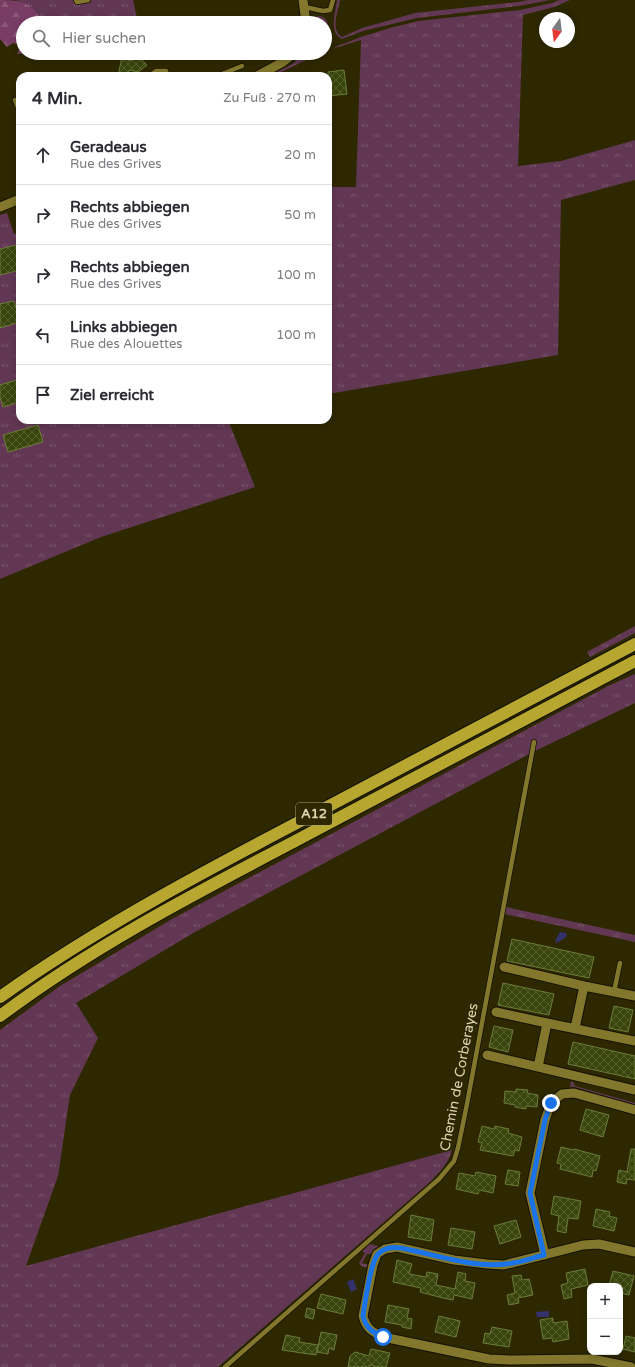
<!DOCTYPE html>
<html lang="de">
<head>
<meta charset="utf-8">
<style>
	body { margin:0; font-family:"Varela Round",sans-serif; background:#f2f2f3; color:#2b2b33 }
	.controls { position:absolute; right:12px; bottom:12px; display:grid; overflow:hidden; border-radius:8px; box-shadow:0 2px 6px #0003 }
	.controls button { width:36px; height:36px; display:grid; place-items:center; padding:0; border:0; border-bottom:1px solid #e1e1e2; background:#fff; color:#2b2b33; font:20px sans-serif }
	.compass { position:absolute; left:539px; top:12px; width:36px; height:36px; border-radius:50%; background:#fff; box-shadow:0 2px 6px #0003; rotate:194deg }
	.stop { position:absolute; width:12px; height:12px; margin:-9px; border:3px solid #1a73e8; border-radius:50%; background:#fff }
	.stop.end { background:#1a73e8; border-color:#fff; box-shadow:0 1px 4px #0008 }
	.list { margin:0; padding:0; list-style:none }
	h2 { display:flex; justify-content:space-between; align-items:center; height:52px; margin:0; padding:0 16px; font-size:17px }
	h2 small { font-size:13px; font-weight:400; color:#7c7c81 }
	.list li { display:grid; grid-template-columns:26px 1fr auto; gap:12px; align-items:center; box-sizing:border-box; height:60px; padding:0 16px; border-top:1px solid #e1e1e2 }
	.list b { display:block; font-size:15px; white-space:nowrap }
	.list p { margin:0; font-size:13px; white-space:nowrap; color:#7c7c81 }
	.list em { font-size:13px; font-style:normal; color:#7c7c81 }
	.icon { flex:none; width:22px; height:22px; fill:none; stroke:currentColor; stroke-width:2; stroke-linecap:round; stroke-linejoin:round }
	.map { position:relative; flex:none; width:635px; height:1367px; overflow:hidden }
	.search { position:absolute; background:#fff; box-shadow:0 2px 6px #0003; left:16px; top:16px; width:316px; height:44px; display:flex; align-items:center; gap:10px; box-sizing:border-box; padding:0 14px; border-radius:22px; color:#7c7c81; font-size:15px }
	.panel { position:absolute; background:#fff; box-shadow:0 2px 6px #0003; left:16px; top:72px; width:316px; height:352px; border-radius:12px }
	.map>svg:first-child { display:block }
</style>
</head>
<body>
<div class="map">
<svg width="635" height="1367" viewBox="0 0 635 1367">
	<defs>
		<pattern id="grass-tufts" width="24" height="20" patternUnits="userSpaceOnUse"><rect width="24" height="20" fill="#623754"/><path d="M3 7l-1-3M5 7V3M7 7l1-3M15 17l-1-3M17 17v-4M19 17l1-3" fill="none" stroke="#78536a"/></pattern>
		<pattern id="forest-firs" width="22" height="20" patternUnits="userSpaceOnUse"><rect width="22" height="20" fill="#793d65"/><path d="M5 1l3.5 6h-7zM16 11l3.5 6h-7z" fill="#8b5878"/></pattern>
		<pattern id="building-cross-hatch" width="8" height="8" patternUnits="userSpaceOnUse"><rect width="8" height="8" fill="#39450d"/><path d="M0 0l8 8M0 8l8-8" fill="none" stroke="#555f2e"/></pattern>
	</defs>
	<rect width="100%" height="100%" fill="#2e2800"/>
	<path fill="url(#grass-tufts)" d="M16,0H133L138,23H43C36,9 30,6 16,0Z
		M337,0H340C338,12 330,29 342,37L362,28L415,13L518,2L528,0H550L519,6L417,18L363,31L342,39C328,33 336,12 337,0Z
		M559,0H570L554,7L523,15L518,166L561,161L635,140V180L561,200L558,355L328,394V187H356L361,40L335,48V47L361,37L390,28L418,21L520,10L552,3Z
		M318,16C331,16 329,32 325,40V23H312L314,19Z
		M303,53H316L306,60L273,76H268L293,64Z
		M7,213L14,234L20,233V420H228L255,487L101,537L0,579V215Z
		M635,626V633L590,657L587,652Z
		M635,674V703L535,751L195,932L76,1003L98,1038L70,1095L58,1176L26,1266L452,1150C448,1164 441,1170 431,1181L218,1367H0V1030L60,986L172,919L608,686Z
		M506,907L635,935V942L505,914Z
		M571,1081L573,1082L575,1086L635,1103V1105L575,1087H570Z
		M370,1244L381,1247L379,1249L376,1248L373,1251L374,1254H367L362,1263L369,1265L368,1268L361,1266L359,1263L365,1253L362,1251Z"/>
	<path fill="url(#forest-firs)" d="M0,0C22,0 32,2 43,23H23V53L17,54L19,50L22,46L13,43L7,47L0,39Z
		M38,53H92C75,60 56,59 38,53Z"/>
	<path fill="#34326d" d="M560,932L566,933L567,936L559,942L557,941V944L555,941Z
		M353,1279L357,1289L351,1292L347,1282Z
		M549,1311V1317H537L536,1312Z"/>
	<path fill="url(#building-cross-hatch)" stroke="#6b7d38" d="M138,56L147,65L138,72L129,70L128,76H118L122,57L130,61Z
		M344,70L347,94L328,96V72Z
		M20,244V270L0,275V249Z
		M14,301L20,322L0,328V304Z
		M20,379V402L3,407L0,397V385Z
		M38,425L43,442L8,452L3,435Z
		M512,939L594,957L589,978L507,961Z
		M503,983L554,994L549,1015L498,1005Z
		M614,1006L633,1010L628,1032L609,1028Z
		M494,1026L513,1030L508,1052L489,1047Z
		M573,1042L635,1056V1079L568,1064Z
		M516,1089L528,1090L527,1093L538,1095L537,1107L526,1106V1109L515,1107V1105L504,1103L505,1091L516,1092Z
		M586,1109L609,1115L603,1137L580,1130Z
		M482,1126L494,1129L495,1126L509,1129L508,1133L522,1137L519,1151L515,1150L513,1156L480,1150L482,1143L478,1142Z
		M561,1147L573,1150L574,1149L600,1156L596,1171L593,1170L592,1177L560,1169L561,1164L557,1163Z
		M631,1149H635V1180L627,1179L626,1184L617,1182L619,1170L627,1172Z
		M508,1170L520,1172L518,1186L505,1184Z
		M476,1172L496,1176L493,1193L479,1190L478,1194L456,1189L459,1173L475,1176Z
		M554,1196L581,1201L578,1219L568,1218L566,1233L557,1231L559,1216L551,1214Z
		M596,1209L610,1212L609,1216L617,1218L614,1231L593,1226Z
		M411,1215L434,1220L431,1241L408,1237Z
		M516,1220L521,1237L500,1244L494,1226Z
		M451,1228L475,1232L472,1249L448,1245Z
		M397,1260L412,1264L409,1274L426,1277L427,1272L438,1274L436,1285L455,1289L458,1272L466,1274L465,1281L475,1283L472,1299L454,1295L453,1300L443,1298L420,1292L421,1288L393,1282Z
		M585,1269L588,1285L571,1289L572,1297L564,1299L561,1285L568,1283L566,1273Z
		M613,1271L634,1276L629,1295L620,1293V1286H609Z
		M521,1275L522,1280L529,1279L533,1295L518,1298L519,1303L509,1305L507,1295L515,1293L512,1276Z
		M321,1294L346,1300L343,1314L317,1308Z
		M388,1305L409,1309L407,1318L412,1319L411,1329L402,1327V1325L385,1322Z
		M307,1308L315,1310L313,1319L305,1317Z
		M439,1316L460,1321L456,1337L435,1332Z
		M553,1318V1323L567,1321L569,1339L553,1342L552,1338L543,1339L540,1320Z
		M492,1327L512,1331L509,1347L483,1343L485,1333L490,1334Z
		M321,1332L337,1335L334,1350L329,1348L328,1354L317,1352Z
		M286,1335L300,1338L299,1342L318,1345L316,1355L282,1350Z
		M626,1336L635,1338V1352L623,1349Z
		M371,1349L390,1353L386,1367H378L369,1365V1367H348L350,1356L355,1352L369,1356Z"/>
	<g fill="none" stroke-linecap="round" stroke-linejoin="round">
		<defs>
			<path id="lane" d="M76,0L77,2L88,0
				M305,7L323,11L330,10L333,0
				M149,76L156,71H166L168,76
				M217,76L242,66
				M15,100L20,113
				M614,992L620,963
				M225,1367L439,1179L454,1161L458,1148L467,1104L534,742"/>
			<path id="street" d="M303,0L306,23
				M257,76L283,62L294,53
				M0,207L20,199
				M504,967L584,986L575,1028
				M584,986L635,996
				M496,1012L547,1023L538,1067
				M547,1023L635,1041
				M487,1055L635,1090
				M545,1255L530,1193L545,1120L551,1103L562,1094L574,1093L635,1110
				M631,1367L592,1359L510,1360L489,1359L383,1337C372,1332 366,1328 363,1316L373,1265L377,1254L385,1249L397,1247L454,1260L487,1264L504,1265L583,1245L599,1244L635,1252"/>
			<path id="highway" d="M0,997C99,927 205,871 312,815C420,758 527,701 635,644
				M0,1016C93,946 196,893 299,839C411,779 523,720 635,661"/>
		</defs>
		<use href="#lane" stroke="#141100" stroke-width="6"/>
		<use href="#street" stroke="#141100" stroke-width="11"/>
		<use href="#highway" stroke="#141100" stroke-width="14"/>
		<use href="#lane" stroke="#82772c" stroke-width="4.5"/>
		<use href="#street" stroke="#82772c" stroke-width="9"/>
		<use href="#highway" stroke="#b7a731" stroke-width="12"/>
	</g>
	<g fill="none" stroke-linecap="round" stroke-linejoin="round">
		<path stroke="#1a73e8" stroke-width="5" d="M383,1337C372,1332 366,1328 363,1316C365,1303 370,1263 378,1254C387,1245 399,1247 410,1250C439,1256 476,1268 506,1264C519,1263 532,1258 544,1255L530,1193L545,1120L551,1103"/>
	</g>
	<g text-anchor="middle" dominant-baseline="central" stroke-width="3" stroke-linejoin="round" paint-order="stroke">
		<rect fill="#2e2800" stroke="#a6a07b" stroke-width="1" x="296" y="803" width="36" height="22" rx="3"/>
		<g font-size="13" font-weight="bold" fill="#d9d4b0">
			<text x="314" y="814">A12</text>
		</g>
		<g font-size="14" fill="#d9d4b0" stroke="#2e2800">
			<text transform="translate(459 1077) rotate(-79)">Chemin de Corberayes</text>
		</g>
	</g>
</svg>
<div class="controls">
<button>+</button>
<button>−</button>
</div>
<svg class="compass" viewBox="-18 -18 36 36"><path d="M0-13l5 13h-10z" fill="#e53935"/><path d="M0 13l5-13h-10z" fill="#7c7c81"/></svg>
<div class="stop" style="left:383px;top:1337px"></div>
<div class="stop end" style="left:551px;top:1103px"></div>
<div class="search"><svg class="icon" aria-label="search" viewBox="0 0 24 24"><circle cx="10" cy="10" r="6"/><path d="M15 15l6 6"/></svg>Hier suchen</div>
<section class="panel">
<h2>4 Min.<small>Zu Fuß · 270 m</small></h2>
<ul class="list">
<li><svg class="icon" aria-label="ahead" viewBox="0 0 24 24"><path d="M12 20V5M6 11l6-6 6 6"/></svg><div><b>Geradeaus</b><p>Rue des Grives</p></div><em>20 m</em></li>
<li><svg class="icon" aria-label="right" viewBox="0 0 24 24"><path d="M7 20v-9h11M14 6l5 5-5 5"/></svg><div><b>Rechts abbiegen</b><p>Rue des Grives</p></div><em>50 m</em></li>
<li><svg class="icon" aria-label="right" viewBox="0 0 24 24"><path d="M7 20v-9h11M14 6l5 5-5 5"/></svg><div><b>Rechts abbiegen</b><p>Rue des Grives</p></div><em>100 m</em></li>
<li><svg class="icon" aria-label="left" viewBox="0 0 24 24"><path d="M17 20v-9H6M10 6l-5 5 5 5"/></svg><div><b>Links abbiegen</b><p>Rue des Alouettes</p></div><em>100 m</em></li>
<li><svg class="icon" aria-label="arrive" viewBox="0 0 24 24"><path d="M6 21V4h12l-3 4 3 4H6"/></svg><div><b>Ziel erreicht</b></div></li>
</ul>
</section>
</div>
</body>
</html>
